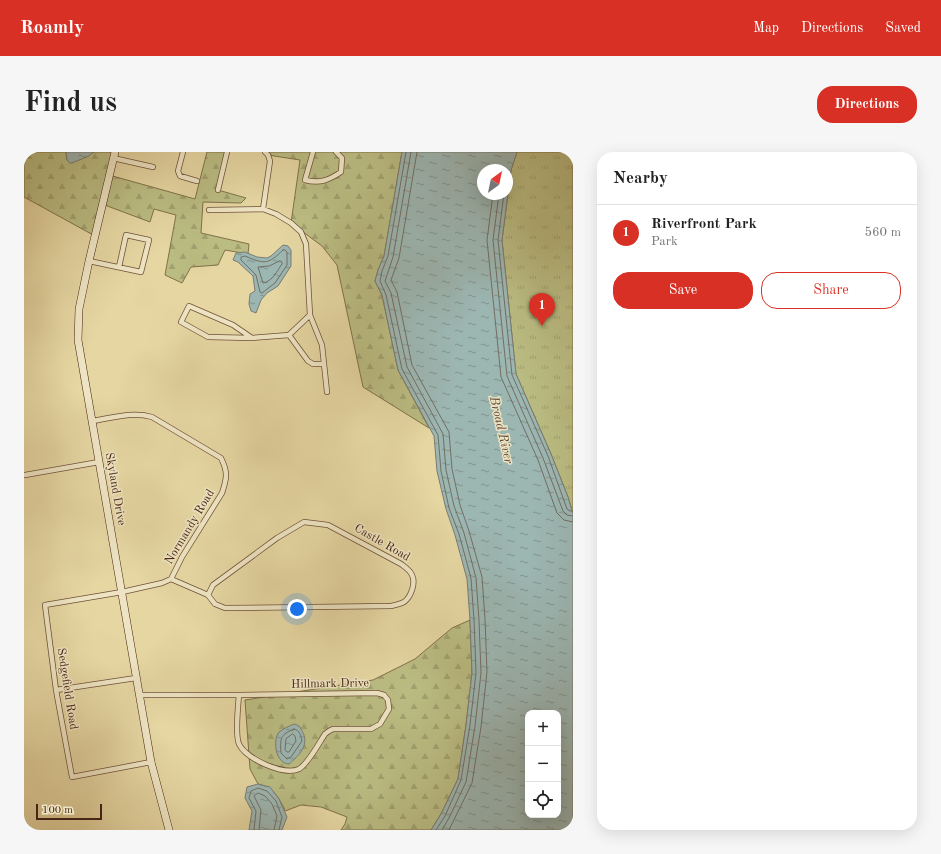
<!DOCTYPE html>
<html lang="en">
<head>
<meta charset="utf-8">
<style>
	body { margin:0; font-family:"Old Standard TT",serif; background:#f6f6f6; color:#222 }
	.controls { position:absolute; right:12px; bottom:12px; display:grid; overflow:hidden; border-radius:8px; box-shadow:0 4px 16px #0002 }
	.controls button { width:36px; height:36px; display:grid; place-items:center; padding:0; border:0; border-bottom:1px solid #e0e0e0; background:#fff; color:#222; font:20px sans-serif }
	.compass { position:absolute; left:453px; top:12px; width:36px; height:36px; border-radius:50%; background:#fff; box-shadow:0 4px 16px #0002; rotate:33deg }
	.scale { position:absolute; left:12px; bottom:10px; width:66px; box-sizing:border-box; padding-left:4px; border:2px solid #482514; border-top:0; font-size:11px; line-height:14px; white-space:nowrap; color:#482514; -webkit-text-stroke:3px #eee4c3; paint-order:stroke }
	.you { position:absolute; left:273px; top:457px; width:14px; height:14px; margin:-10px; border:3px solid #fff; border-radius:50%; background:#1a73e8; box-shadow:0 0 0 6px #1a73e833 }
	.badge { display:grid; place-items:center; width:26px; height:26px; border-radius:50%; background:#d93025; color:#fff; font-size:13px; font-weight:700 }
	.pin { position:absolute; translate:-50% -33px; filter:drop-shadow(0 1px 2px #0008) }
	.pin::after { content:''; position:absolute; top:21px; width:14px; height:12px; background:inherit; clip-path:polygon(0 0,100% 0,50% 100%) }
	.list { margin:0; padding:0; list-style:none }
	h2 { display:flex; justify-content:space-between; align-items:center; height:52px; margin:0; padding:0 16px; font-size:17px }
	h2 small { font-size:13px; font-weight:400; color:#767676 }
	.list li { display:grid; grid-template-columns:26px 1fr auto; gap:12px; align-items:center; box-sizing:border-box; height:56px; padding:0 16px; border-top:1px solid #e0e0e0 }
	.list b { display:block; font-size:15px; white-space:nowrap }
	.list p { margin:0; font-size:13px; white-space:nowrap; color:#767676 }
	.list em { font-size:13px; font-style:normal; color:#767676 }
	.actions { display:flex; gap:8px; padding:12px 16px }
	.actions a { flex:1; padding:9px 0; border:1px solid #d93025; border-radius:16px; text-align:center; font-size:14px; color:#d93025 }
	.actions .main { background:#d93025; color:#fff }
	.icon { flex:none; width:22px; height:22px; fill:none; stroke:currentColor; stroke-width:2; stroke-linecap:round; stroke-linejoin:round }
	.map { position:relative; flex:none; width:549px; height:678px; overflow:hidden; border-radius:16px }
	header { display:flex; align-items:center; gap:24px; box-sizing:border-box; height:56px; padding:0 20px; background:#d93025; color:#fff }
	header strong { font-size:19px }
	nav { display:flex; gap:22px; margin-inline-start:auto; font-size:14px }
	.intro { display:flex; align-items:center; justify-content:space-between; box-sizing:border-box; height:96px; padding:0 24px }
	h1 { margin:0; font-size:28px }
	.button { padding:10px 18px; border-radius:16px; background:#d93025; color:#fff; font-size:14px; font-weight:700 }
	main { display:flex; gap:24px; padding:0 24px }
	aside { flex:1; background:#fff; border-radius:16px; box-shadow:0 4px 16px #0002 }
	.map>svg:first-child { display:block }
</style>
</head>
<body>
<header>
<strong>Roamly</strong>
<nav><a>Map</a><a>Directions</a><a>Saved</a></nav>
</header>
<div class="intro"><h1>Find us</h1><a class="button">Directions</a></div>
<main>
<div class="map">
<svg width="549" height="678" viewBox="0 0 549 678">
	<defs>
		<pattern id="forest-firs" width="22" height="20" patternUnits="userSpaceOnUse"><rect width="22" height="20" fill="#babc82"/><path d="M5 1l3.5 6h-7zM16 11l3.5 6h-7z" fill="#a1a16f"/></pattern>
		<pattern id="park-tufts" width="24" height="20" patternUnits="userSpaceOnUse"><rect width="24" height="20" fill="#babc82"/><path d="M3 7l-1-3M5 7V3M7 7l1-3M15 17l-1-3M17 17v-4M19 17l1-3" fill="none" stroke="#a1a16f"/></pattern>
		<pattern id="water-ripples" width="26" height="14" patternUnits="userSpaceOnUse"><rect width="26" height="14" fill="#9cb6b2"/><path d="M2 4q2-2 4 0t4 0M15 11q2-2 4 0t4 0" fill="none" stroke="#819490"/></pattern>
	</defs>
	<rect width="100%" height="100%" fill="#e5d6a2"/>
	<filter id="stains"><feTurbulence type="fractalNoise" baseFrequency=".005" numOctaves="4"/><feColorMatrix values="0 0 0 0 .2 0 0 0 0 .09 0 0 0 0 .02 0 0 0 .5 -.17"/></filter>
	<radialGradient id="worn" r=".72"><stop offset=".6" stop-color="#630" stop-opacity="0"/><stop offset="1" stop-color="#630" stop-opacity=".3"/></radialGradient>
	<path fill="url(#forest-firs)" stroke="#81704b" d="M0,0H42L43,8L69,1V0H91L85,23L171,47L183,0H203L194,38L222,46L217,51L179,50L177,81L225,92L224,102L201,98L194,113L167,115L158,131L141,123L152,63L130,57L126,70L78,52L71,84L0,45Z
		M241,0H378L360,104L354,118L351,129L358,143L374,218L405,276L339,235L313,113L298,94L267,71L276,8L244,3Z
		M446,468L448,521L442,573L434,627L417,662L407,678H317L321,672L323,665L297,655L277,653L261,659C254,644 251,637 234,632L226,617L221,548L349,528L391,507L428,476Z"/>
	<path fill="url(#park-tufts)" stroke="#81704b" d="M493,0H549V362L544,345L527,302L492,222L478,88L487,18Z"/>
	<path fill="url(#water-ripples)" stroke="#7a7c73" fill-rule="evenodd" d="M42,0H69L65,4L48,11H46L43,8Z
		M378,0H493L487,18L478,88L492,222L527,302L544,345L549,362V678H407L417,662L434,627L442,573L448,521L446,468L443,427L431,383L422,357L413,319L410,284L374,218L358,143L351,129L354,118L360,104ZM459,18H483V42H459ZM504,561H534V663H504Z
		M259,93L264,94L267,98V114L254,134L243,141L237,148L232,161L227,159L225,152L226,142L231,139L229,124L214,110L209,108L212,101L221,100L233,105L243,106L247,104Z
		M270,572L275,574C287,590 279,600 265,612C252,612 248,589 255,580C259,577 265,574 270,572Z
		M234,632L246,635L255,647L263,665L258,678H225L228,659L221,646L223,635Z"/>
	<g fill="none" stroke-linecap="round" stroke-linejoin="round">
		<path stroke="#726e63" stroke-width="1" d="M382,0L364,104L358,119L356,129L362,143L378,217L414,283L417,319L425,356L435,382L447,426L450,468L452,521L446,573L437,628L421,664L412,678
			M387,0L369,105L361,129L367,141L383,215L419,282L422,318L430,354L440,381L452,426L455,468L457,521L451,574L442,630L425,666L418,678
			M393,0L375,106L367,128L373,140L388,213L425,280L428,317L436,353L445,379L458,425L461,467L463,520L457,575L448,631L425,678
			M469,42L463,88L477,225L514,308L533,361L540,368L549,370
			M475,42L469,88L483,224L519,306L539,359L543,363L549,364
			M480,42L474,88L488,223L524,304L543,357L546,359H549
			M259,98H261L263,100V113L251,131L238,141L236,140L232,123L217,108V105L221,104C240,112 244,113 259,98Z
			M256,109L258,110V112C253,119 249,129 239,131L234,115L245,114Z
			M270,577C276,578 277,584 278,589L267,605L263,607L257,601C256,586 256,583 270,577Z
			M269,582L271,584L272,589L265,600H263L261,598L262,587Z
			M230,678L232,659L225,646L227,639L234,636L243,639L252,649L258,665L255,678
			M235,678L237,658L230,644L234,641L241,644L248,652L253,664L250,678"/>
		<defs>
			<path id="street" d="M159,0L154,19L156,24L173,29
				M289,0L281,28C296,32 305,28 317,20L318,6L312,0
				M89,6L129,15
				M194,38L203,0
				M239,57L246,9L244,3L241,0
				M185,58L239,57L252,62L267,71L277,80L282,92L286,163L298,193L303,240
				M65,109L117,120L125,88L102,83L95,115
				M265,183L284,209L289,212H300
				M228,186L184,185L157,170L165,154L209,173L228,186L265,183L286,163
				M69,269C88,266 108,259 128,265L197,306C204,320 203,326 198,341L158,405L147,427
				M1,323L75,310
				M32,538L112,526
				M353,541L360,543L364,548L365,557L356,572L347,577H309L305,579L301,582C295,591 284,612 275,617C260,624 222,607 215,592C211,583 214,554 215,543Z
				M116,543H215
				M127,610L48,625L32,538L21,453L98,440L138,431L147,427L184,443L191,452L201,456L367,454C372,453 376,452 380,450C387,445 392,431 388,423C386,418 381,415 377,412L304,373L280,370L253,386L189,433L184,443"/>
			<path id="secondary" d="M91,0L65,109L55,157L54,188L127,610L145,678"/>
		</defs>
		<use href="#street" stroke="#6f5138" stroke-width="6"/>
		<use href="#secondary" stroke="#482514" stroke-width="8"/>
		<use href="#street" stroke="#eee4c3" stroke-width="4.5"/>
		<use href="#secondary" stroke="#eee4c3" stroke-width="7"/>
	</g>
	<g text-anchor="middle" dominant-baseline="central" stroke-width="3" stroke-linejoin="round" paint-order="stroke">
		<g font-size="12" fill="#482514" stroke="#eee4c3">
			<text transform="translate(91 337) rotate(80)">Skyland Drive</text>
			<text transform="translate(166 375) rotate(-59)">Normandy Road</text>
			<text transform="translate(358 391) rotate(30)">Castle Road</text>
			<text transform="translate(306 532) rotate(-1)">Hillmark Drive</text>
			<text transform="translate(43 537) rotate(81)">Sedgefield Road</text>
		</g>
		<g font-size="13" font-style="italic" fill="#5d493c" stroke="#eee4c3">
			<text transform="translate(477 278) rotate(77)">Broad River</text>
		</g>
	</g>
	<rect width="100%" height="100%" filter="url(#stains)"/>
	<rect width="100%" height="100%" fill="url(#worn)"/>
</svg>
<div class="controls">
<button>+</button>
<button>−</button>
<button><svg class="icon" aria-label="locate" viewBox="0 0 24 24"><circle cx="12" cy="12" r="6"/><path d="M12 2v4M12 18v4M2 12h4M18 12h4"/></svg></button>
</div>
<svg class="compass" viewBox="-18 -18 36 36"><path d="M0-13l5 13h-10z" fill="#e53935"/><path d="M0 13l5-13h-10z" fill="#767676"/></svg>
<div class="scale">100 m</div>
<div class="you"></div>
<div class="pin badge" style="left:518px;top:174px">1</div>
</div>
<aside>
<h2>Nearby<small></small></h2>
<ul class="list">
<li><span class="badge">1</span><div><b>Riverfront Park</b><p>Park</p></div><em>560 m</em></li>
</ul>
<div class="actions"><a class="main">Save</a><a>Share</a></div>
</aside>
</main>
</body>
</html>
